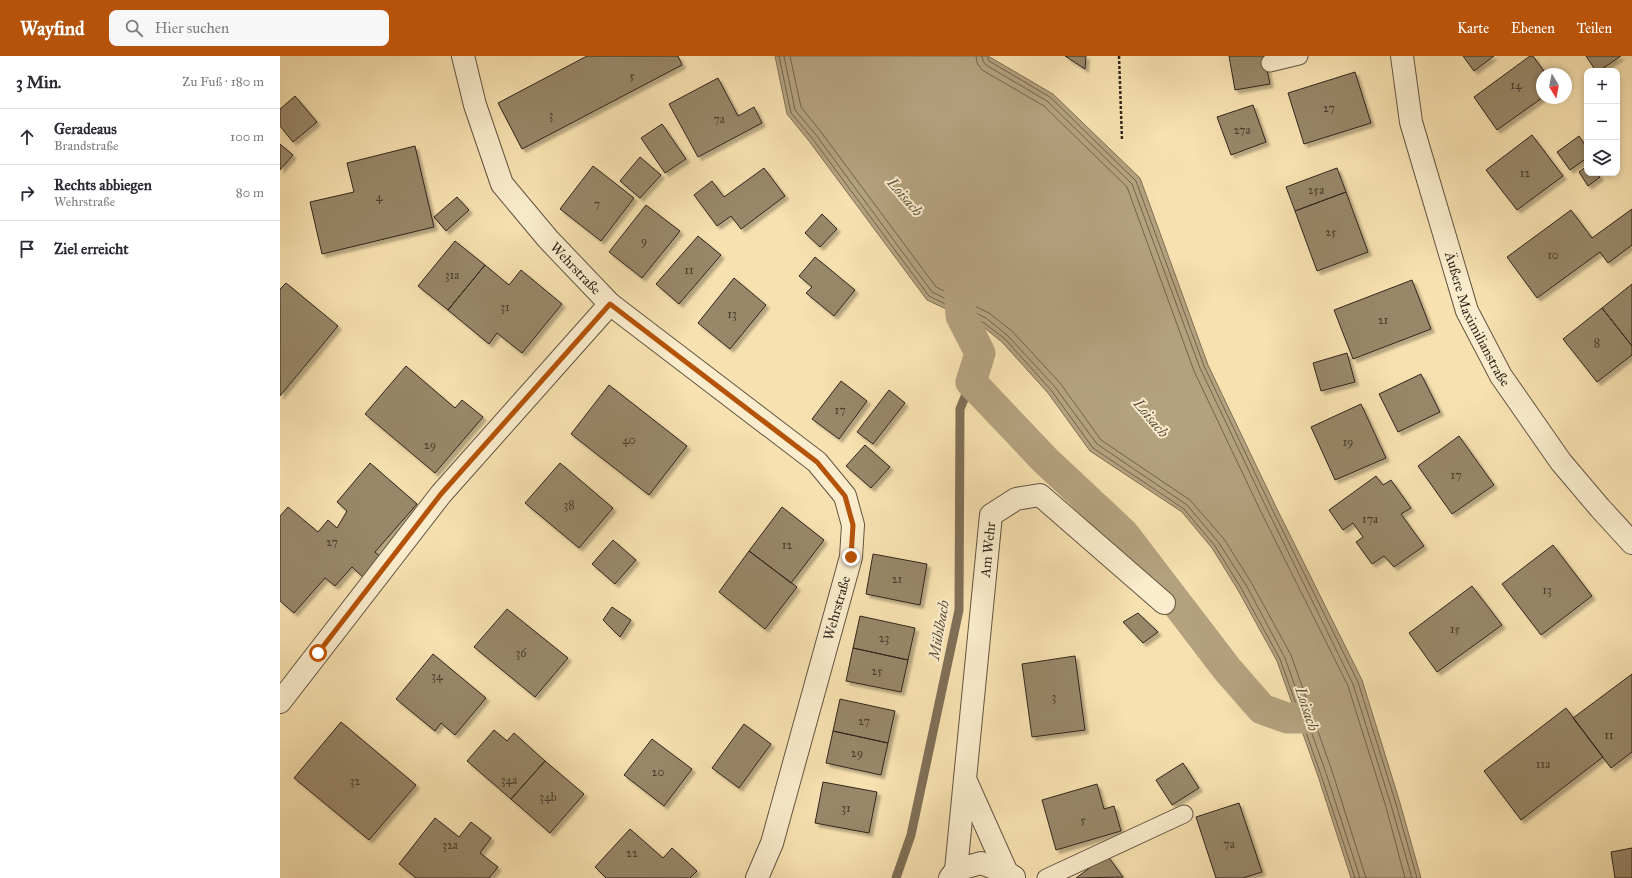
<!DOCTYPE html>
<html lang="de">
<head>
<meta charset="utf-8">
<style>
	body { margin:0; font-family:"IM FELL Great Primer",serif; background:#f7f7f7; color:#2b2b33 }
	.controls { position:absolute; right:12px; top:12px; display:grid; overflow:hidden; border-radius:8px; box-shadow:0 2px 6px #0003 }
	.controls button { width:36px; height:36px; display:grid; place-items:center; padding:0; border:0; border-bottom:1px solid #e1e1e2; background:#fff; color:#2b2b33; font:20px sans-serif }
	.compass { position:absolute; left:1256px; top:12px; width:36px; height:36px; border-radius:50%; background:#fff; box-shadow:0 2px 6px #0003; rotate:170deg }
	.stop { position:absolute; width:12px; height:12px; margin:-9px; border:3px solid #b45309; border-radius:50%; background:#fff }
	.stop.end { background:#b45309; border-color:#fff; box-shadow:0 1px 4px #0008 }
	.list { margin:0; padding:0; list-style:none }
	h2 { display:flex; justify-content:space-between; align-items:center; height:52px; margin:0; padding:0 16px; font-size:17px }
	h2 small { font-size:13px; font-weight:400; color:#7c7c81 }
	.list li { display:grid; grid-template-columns:26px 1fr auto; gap:12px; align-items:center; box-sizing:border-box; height:56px; padding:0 16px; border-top:1px solid #e1e1e2 }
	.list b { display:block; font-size:15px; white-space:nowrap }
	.list p { margin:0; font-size:13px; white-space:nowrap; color:#7c7c81 }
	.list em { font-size:13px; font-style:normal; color:#7c7c81 }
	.icon { flex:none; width:22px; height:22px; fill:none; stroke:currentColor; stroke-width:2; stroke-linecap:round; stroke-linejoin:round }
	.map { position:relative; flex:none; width:1352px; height:822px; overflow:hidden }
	header { display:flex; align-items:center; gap:24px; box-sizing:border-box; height:56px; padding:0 20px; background:#b45309; color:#fff }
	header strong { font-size:19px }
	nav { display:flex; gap:22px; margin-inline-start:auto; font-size:14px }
	.search { width:280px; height:36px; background:#f7f7f7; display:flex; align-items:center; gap:10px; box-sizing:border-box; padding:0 14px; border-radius:8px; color:#7c7c81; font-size:15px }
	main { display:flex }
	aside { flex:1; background:#fff }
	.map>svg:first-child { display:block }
</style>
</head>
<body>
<header>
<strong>Wayfind</strong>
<div class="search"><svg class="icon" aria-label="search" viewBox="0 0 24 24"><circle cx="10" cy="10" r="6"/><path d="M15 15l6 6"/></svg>Hier suchen</div>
<nav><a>Karte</a><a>Ebenen</a><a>Teilen</a></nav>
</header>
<main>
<aside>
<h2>3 Min.<small>Zu Fuß · 180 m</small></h2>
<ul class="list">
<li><svg class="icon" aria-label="ahead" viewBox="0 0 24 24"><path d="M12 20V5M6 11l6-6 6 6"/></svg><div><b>Geradeaus</b><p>Brandstraße</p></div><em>100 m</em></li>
<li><svg class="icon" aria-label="right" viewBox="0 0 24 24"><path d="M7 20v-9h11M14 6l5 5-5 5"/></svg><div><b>Rechts abbiegen</b><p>Wehrstraße</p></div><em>80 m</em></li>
<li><svg class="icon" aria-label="arrive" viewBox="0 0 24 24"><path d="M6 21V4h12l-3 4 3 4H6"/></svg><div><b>Ziel erreicht</b></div></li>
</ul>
</aside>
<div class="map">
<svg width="1352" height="822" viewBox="0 0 1352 822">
	<defs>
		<filter id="shadow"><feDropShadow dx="3.5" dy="3.5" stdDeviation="1" flood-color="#0004"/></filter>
	</defs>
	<rect width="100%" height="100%" fill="#f7e1b0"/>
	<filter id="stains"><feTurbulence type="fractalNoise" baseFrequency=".005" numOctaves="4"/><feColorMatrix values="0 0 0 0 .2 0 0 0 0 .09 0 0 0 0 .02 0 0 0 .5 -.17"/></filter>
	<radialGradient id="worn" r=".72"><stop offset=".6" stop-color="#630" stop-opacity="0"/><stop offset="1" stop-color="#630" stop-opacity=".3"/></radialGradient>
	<path fill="#b4a17e" stroke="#806f57" d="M495,0H708L773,38L860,122L928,309L996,451L1082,624L1120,747L1141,822H1071L1038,720L997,605L958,534L932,492L902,456L810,395L768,337L722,286L702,270L647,244L529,85L507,58Z"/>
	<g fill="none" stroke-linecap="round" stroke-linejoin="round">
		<path stroke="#73634d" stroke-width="1" d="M499,0L511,57L532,82L649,240L704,267L725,283L771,334L813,392L904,453L935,490L961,532L1000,603L1041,719L1075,822
			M504,0L515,54L536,79L652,236L706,262L728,280L775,331L817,388L907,449L939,487L966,529L1005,602L1046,717L1080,822
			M510,0L521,51L541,76L656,231L709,257L732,275L780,327L821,384L910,444L944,483L971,526L1011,599L1052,715L1086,822
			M696,0L697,7L702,14L764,50L847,131L914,315L982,458L1068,630L1106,751L1125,822
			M702,0L703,5L706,9L767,45L852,128L920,312L988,455L1073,628L1111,749L1132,822
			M707,0L709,5L770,41L856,125L924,310L992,453L1078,626L1116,748L1137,822"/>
		<path stroke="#806f57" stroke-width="9" d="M616,822L631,779L679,554L680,353L691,326"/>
		<path stroke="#b4a17e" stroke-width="31" d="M678,218L681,260L700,297L691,326L765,404L843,477L947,613L982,653L1007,662H1030"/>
	</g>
	<path fill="#988769" stroke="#32251c" filter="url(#shadow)" d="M307,0H398L402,9L242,93L218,47Z
		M785,0H806L805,13Z
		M949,0H984L990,28L955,34Z
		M1183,0H1214L1194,15Z
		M1250,0H1253L1266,18H1262V42L1217,74L1194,41Z
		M1306,0H1341L1319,15H1316Z
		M1075,16L1091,67L1024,88L1008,37Z
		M438,22L458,60L474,51L482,67L418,101L389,48Z
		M15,40L37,66L13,86L0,70V53Z
		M973,49L986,86L951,99L937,61Z
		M382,68L406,103L385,117L361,82Z
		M1252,79L1283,120L1237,154L1206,114Z
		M1299,80L1307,92V102L1290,114L1277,96Z
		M0,88L13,99L0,114Z
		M135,90L154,171L42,198L30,146L74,136L67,107Z
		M360,101L381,119L360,142L340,125Z
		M313,110L354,142L321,185L280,153Z
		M1307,110V117H1317L1320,121L1308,130L1299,116Z
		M484,112L505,140L461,173L451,160L437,170L414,139L432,125L444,141Z
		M1057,112L1066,136L1015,155L1006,131Z
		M1066,136L1088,196L1037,215L1015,155Z
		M177,141L189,154L166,175L154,161Z
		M366,149L400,175L362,222L329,196Z
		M1352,153V189L1328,207L1320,196L1257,242L1227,201L1291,154L1312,182Z
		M542,158L557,173L540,191L525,177Z
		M418,180L441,199L399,248L376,228Z
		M175,185L205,209L168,254L138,230Z
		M535,201L575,234L554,260L526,237L532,231L519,220Z
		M205,209L229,229L241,214L282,248L242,297L217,277L209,288L168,254Z
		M454,222L486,249L450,293L418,267Z
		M1132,224L1151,273L1073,303L1054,254Z
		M6,227L58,270L0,340V233Z
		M1352,228V290L1322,252Z
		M1322,252L1352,290V299L1317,326L1283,283Z
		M1067,297L1075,326L1041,335L1033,307Z
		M126,310L175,352L182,344L203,361L155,417L85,358Z
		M1141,318L1160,356L1118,376L1099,338Z
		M561,325L587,345L559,383L532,363Z
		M329,329L407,390L369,439L291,378Z
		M609,334L625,347L593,388L577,376Z
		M1081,348L1106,402L1055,424L1031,371Z
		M1179,380L1214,429L1172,458L1138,410Z
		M585,389L610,411L591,432L566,410Z
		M90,407L137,448L95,496L104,504L86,524L72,511L55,530L45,522L14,557L0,545V460L8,451L38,476L48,464L57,472L67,455L57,446Z
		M280,407L333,452L299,492L245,447Z
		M1096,420L1103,429L1111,424L1131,452L1121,458L1144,490L1114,511L1104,500L1092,508L1076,486L1083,481L1073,467L1063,474L1049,454Z
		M502,451L544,484L511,527L469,495Z
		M333,484L356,504L335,528L312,508Z
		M1273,489L1312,540L1261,579L1222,528Z
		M469,495L517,531L485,573L439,536Z
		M593,498L647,508L640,549L586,538Z
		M1192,530L1222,569L1157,616L1129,577Z
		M332,551L351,564L340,581L323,564Z
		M227,553L288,602L255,641L194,591Z
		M858,557L878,576L863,587L843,566Z
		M580,560L635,572L628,604L573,592Z
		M573,592L628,604L621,636L566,625Z
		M153,598L206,642L175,679L161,667L155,675L116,643Z
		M795,600L805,674L752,681L742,608Z
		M1352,618V696L1331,712L1293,662Z
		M560,643L615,655L608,687L553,675Z
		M1286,652L1323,701L1241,764L1204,715Z
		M61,666L136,729L89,784L14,722Z
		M464,668L491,688L459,732L432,712Z
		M214,674L227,685L234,677L265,705L231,743L187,705Z
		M553,675L608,687L601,719L546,707Z
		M372,683L412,713L384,750L344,719Z
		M265,705L304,738L270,777L231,743Z
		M903,707L919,732L892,749L876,724Z
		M543,726L597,736L589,777L535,767Z
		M817,728L824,753L834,750L841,775L776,794L762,744Z
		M959,747L982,816L963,822H936L916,761Z
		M155,762L179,781L191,766L211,782L200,797L218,811L209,822H136L119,808Z
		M350,773L383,802L392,792L417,815L410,822H326L315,811Z
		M1352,792V822H1335L1331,796Z
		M827,799L843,821L796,822Z"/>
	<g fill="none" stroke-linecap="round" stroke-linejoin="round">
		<defs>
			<path id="lane" d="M990,7L1019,0
				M766,822L904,758"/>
			<g id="street">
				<path id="s1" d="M183,0L195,49L222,128L268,183L330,248L537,406L565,440L573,469L571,501L492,787L477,822"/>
				<path id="s2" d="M1122,0L1131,66L1187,255L1221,320L1281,406L1320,452L1352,487"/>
				<path d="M0,646L161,438L330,248"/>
				<path d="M685,723L727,817"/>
				<path id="s3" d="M676,814L711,459L736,443L760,439L884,547"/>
				<path d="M670,822L676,814L701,807L727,817L734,821"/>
			</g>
		</defs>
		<use href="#lane" stroke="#635441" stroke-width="19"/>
		<use href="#street" stroke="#635441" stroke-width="24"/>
		<path stroke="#32251c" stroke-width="2.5" stroke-dasharray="3 2" stroke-linecap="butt" d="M839,0L842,84"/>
		<use href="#lane" stroke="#faeccc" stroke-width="17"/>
		<use href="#street" stroke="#faeccc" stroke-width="22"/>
	</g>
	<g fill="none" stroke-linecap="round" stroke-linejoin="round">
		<path stroke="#b45309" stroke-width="5" d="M38,597L161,438L330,248L537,406L565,440L573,469L571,501"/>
	</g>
	<g text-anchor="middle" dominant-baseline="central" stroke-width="4" stroke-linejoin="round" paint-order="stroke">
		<g font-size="12" fill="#4c3e2f">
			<text x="352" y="20">5</text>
			<text x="1236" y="29">14</text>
			<text x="1049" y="52">27</text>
			<text x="271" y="59">3</text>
			<text x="439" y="63">7a</text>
			<text x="962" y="74">27a</text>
			<text x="1245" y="117">12</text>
			<text x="1036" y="134">25a</text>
			<text x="99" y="141">4</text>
			<text x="317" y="148">7</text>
			<text x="1051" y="176">25</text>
			<text x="364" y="185">9</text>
			<text x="1273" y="199">10</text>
			<text x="409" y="214">11</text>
			<text x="172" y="219">31a</text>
			<text x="225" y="251">31</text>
			<text x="452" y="258">13</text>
			<text x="1103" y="264">21</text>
			<text x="1317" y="287">8</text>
			<text x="560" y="354">17</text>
			<text x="349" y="384">40</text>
			<text x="1068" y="386">19</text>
			<text x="150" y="389">29</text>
			<text x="1176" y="419">17</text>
			<text x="289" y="449">38</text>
			<text x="1090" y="463">17a</text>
			<text x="52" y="486">27</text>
			<text x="507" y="489">12</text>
			<text x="617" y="523">21</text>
			<text x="1267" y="534">13</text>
			<text x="1175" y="573">15</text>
			<text x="604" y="582">23</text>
			<text x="241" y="597">36</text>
			<text x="597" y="615">25</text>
			<text x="157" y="620">34</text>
			<text x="774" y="641">3</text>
			<text x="584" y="665">27</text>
			<text x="1329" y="679">11</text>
			<text x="577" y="697">29</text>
			<text x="1263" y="708">11a</text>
			<text x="378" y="716">20</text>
			<text x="229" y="724">34a</text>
			<text x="75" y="725">32</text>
			<text x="268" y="741">34b</text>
			<text x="566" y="752">31</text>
			<text x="803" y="764">5</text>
			<text x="949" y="788">7a</text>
			<text x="170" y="789">32a</text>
			<text x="352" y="797">22</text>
		</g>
		<g font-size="14" fill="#32251c" stroke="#faeccc">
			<text stroke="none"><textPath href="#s1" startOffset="246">Wehrstraße</textPath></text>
			<text stroke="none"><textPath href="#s2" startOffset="275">Äußere Maximilianstraße</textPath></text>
			<text stroke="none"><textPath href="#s3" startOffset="322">Am Wehr</textPath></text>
			<text transform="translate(557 552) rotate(-74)">Wehrstraße</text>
		</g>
		<g font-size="15" font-style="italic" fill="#60503e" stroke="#faeccc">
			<text transform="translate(625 141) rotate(49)">Loisach</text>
			<text transform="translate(871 362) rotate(50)">Loisach</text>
			<text transform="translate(659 574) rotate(-80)">Mühlbach</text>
			<text transform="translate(1027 653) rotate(72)">Loisach</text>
		</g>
	</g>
	<rect width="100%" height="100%" filter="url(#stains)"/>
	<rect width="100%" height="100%" fill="url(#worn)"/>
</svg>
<div class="controls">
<button>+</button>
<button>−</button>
<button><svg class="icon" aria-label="layers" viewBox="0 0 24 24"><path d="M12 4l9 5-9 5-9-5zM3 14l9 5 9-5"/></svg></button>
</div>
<svg class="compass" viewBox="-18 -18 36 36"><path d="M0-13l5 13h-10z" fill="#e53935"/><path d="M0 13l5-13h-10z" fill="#7c7c81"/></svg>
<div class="stop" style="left:38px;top:597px"></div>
<div class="stop end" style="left:571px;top:501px"></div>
</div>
</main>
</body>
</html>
